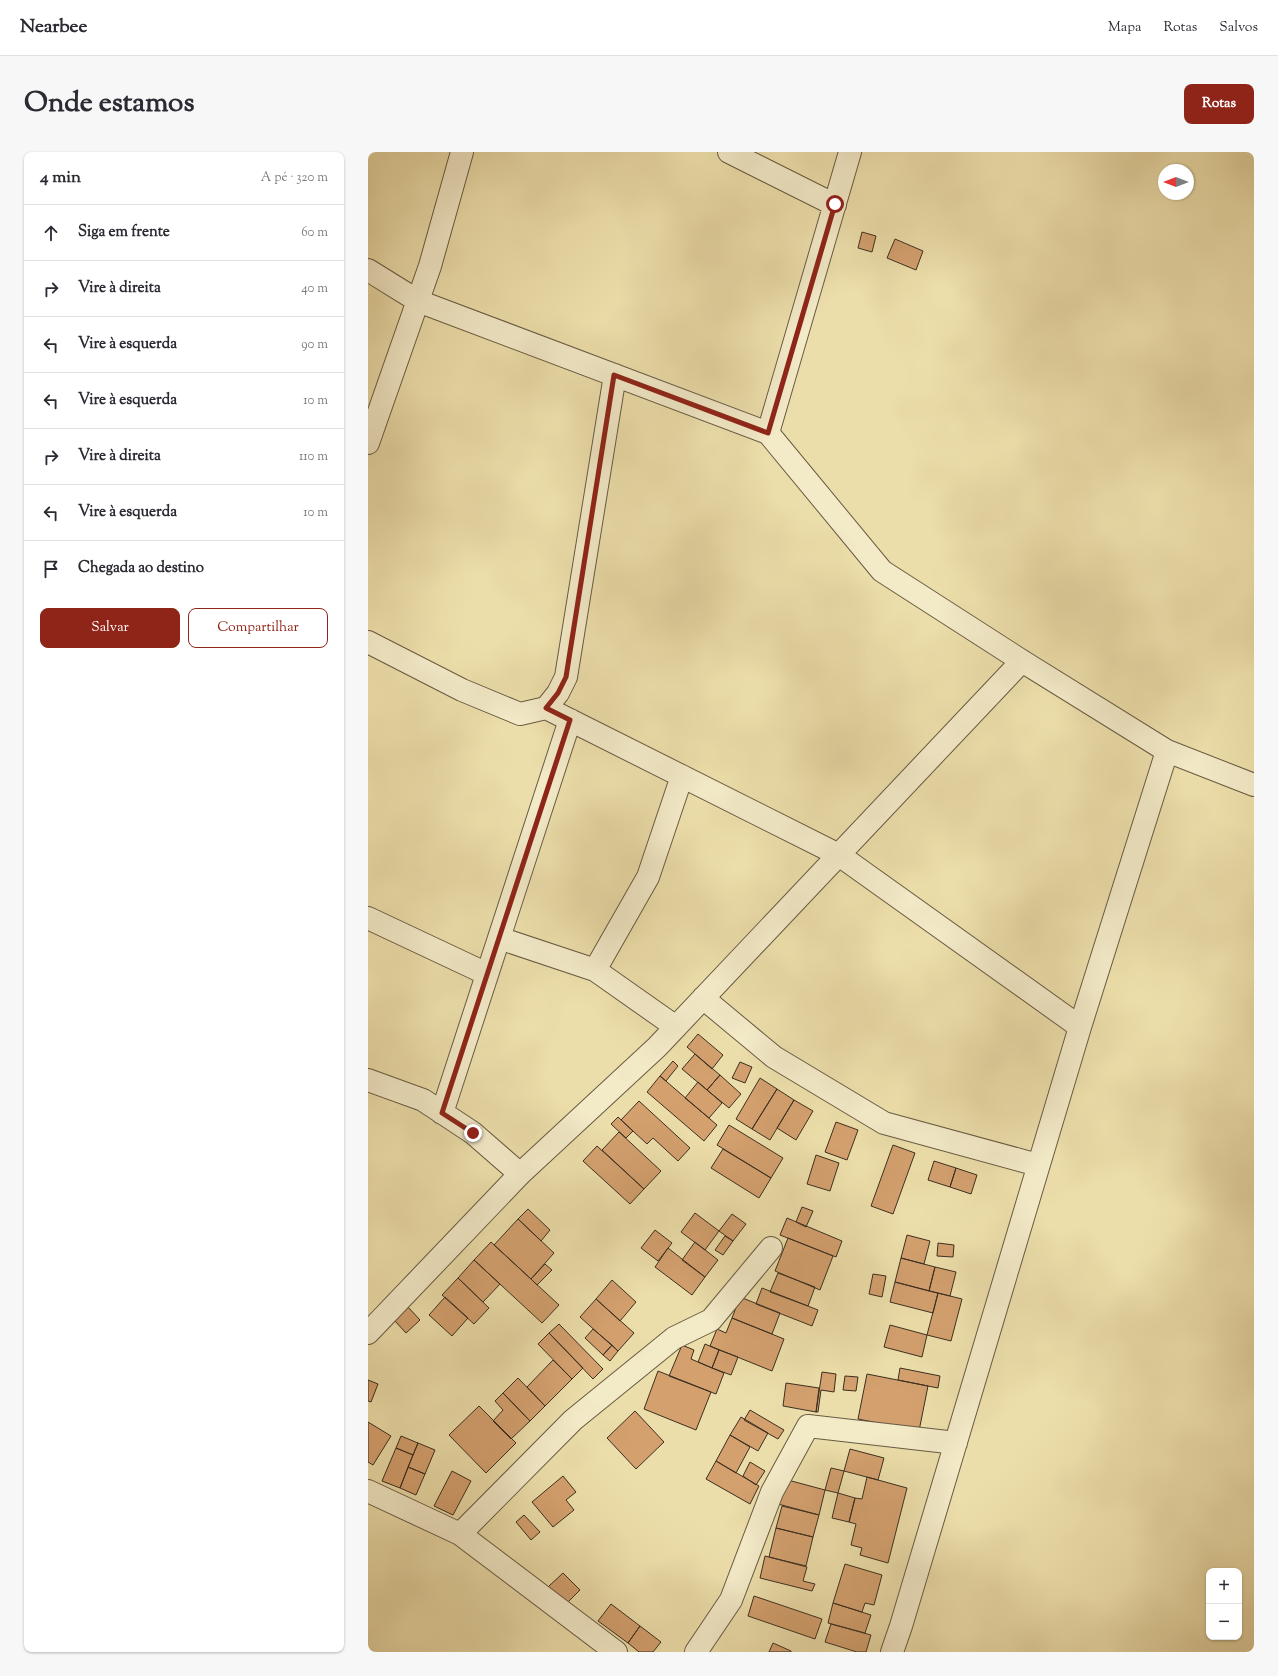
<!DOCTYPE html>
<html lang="pt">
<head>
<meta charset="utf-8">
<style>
	body { margin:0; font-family:"Sorts Mill Goudy",serif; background:#f7f7f7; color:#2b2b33 }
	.controls { position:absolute; right:12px; bottom:12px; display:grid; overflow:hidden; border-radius:8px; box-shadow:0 1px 3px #0004 }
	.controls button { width:36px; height:36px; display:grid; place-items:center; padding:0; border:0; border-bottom:1px solid #e1e1e2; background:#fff; color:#2b2b33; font:20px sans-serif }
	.compass { position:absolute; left:790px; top:12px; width:36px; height:36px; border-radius:50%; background:#fff; box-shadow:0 1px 3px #0004; rotate:270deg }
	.stop { position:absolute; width:12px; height:12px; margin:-9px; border:3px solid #8f2418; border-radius:50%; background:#fff }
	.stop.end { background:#8f2418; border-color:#fff; box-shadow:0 1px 4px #0008 }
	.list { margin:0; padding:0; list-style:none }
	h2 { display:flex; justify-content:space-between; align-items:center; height:52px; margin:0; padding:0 16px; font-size:17px }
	h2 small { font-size:13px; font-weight:400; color:#7c7c81 }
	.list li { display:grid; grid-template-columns:26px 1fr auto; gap:12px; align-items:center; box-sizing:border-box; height:56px; padding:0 16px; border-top:1px solid #e1e1e2 }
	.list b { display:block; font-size:15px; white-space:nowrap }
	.list em { font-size:13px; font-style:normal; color:#7c7c81 }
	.actions { display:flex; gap:8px; padding:12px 16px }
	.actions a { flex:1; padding:9px 0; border:1px solid #8f2418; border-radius:8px; text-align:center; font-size:14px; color:#8f2418 }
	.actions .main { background:#8f2418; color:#fff }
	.icon { flex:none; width:22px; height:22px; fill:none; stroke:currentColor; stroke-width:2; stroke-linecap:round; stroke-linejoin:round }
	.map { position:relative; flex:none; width:886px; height:1500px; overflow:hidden; border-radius:8px }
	header { display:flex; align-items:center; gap:24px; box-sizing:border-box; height:56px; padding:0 20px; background:#fff; border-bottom:1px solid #e1e1e2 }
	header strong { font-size:19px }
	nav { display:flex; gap:22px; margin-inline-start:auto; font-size:14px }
	.intro { display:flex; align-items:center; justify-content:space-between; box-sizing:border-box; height:96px; padding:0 24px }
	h1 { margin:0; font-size:28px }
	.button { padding:10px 18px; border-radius:8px; background:#8f2418; color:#fff; font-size:14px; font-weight:700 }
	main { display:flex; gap:24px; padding:0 24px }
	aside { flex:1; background:#fff; border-radius:8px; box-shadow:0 1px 3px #0004 }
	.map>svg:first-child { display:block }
</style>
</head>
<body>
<header>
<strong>Nearbee</strong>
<nav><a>Mapa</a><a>Rotas</a><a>Salvos</a></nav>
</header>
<div class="intro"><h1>Onde estamos</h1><a class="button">Rotas</a></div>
<main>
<aside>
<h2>4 min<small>A pé · 320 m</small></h2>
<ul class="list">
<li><svg class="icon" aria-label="ahead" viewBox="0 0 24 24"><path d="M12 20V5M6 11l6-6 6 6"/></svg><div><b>Siga em frente</b></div><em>60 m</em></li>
<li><svg class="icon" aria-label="right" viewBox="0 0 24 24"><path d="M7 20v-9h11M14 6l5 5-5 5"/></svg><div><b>Vire à direita</b></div><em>40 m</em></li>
<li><svg class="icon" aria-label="left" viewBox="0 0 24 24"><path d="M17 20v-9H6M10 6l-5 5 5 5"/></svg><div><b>Vire à esquerda</b></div><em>90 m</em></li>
<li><svg class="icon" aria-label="left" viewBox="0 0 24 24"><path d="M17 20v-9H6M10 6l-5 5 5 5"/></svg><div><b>Vire à esquerda</b></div><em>10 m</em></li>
<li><svg class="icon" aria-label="right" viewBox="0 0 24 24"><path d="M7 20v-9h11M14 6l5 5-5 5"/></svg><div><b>Vire à direita</b></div><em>110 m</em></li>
<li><svg class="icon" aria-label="left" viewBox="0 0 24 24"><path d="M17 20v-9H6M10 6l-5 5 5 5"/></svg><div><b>Vire à esquerda</b></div><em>10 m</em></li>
<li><svg class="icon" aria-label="arrive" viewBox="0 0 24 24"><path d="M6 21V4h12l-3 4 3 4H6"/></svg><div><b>Chegada ao destino</b></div></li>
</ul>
<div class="actions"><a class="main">Salvar</a><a>Compartilhar</a></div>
</aside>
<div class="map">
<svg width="886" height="1500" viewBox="0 0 886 1500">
	<rect width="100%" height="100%" fill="#ecdeaa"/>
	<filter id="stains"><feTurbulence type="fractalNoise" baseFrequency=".005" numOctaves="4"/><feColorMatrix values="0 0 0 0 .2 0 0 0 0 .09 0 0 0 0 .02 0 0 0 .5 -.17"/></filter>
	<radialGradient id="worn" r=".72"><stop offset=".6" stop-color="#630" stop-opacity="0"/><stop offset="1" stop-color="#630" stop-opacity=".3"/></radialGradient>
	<path fill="#d3a06e" stroke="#3c2f21" d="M494,80L508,84L504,100L490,96Z
		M527,87L555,99L548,118L519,106Z
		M330,882L355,903L344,917L319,895Z
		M327,902L352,923L339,938L314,917Z
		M305,909L310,914L298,929L292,924Z
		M372,910L384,915L377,931L364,926Z
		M352,923L373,942L361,956L339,938Z
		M292,924L349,973L336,989L279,940Z
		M392,926L409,937L384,977L368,967Z
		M330,930L354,951L341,966L317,946Z
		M409,937L426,948L402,988L384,977Z
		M426,948L445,959L428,988L409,976Z
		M271,949L322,996L310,1009L285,986L279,992L253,968Z
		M250,965L265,979L258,986L243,972Z
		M468,970L490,978L479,1008L457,1000Z
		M361,973L415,1006L403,1026L349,993Z
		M251,980L293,1019L276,1037L234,998Z
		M525,993L547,1001L525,1062L503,1054Z
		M229,994L276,1037L262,1052L215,1009Z
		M355,997L403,1026L391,1046L343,1016Z
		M448,1003L471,1011L462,1039L439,1032Z
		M566,1009L588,1016L582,1035L560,1028Z
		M588,1016L609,1023L603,1042L582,1035Z
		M434,1055L445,1059L438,1075L428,1070Z
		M160,1057L182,1078L173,1089L150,1067Z
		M327,1061L351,1079L337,1098L313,1080Z
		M364,1062L378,1072L365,1089L351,1079Z
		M419,1066L474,1089L468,1105L412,1083Z
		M150,1067L186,1101L163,1127L126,1093Z
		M287,1078L304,1091L290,1109L273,1096Z
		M539,1083L562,1089L556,1112L533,1106Z
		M357,1084L365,1089L355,1103L347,1098Z
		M420,1086L465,1104L452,1138L407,1119Z
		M123,1090L191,1153L174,1171L106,1108Z
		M327,1090L350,1108L337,1125L314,1108Z
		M570,1091L586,1093L585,1105L569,1104Z
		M300,1096L337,1125L324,1143L287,1115Z
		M533,1106L567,1115L561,1139L527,1130Z
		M106,1108L132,1132L115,1150L90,1126Z
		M177,1112L184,1118L169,1133L163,1127Z
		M567,1115L588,1120L582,1144L561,1139Z
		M410,1121L447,1135L440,1154L402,1140Z
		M505,1122L518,1124L514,1145L501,1142Z
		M90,1126L121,1156L106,1172L74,1143Z
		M244,1128L268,1150L252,1169L228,1147Z
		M527,1130L570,1141L565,1161L522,1150Z
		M394,1136L450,1158L444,1174L388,1152Z
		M570,1141L594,1147L583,1189L559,1183Z
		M77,1145L100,1166L84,1184L61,1163Z
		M372,1145L412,1161L404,1182L364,1166Z
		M228,1147L266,1181L250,1199L212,1165Z
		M40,1155L52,1168L38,1181L26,1168Z
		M364,1166L416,1187L404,1219L342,1194L349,1177L358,1181Z
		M191,1172L235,1217L225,1227L181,1181Z
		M522,1173L559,1183L554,1205L516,1195Z
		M225,1177L244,1193L235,1203L217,1186Z
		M181,1181L215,1216L204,1227L170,1192Z
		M337,1192L351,1198L344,1216L330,1210Z
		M244,1193L250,1199L242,1209L235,1203Z
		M314,1193L326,1198L323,1207L356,1221L348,1242L301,1224Z
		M351,1198L370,1205L363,1223L344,1216Z
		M185,1208L204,1227L177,1254L159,1235Z
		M532,1216L572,1224L570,1236L530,1228Z
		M290,1219L343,1240L328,1278L276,1257Z
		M454,1220L468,1222L466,1240L453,1238L450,1260H448Z
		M499,1222L560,1234L551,1279L490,1267Z
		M477,1224L490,1225L488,1239L475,1238Z
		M150,1226L177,1254L162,1269L135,1241Z
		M0,1228L10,1232L3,1250L0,1249Z
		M418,1231L451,1236L448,1260L415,1254Z
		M135,1241L162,1269L143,1287L125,1269L135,1258L127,1249Z
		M111,1254L148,1291L118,1321L81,1283Z
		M382,1258L416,1278L410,1287L376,1268Z
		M267,1259L296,1290L268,1317L239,1286Z
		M373,1265L400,1281L390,1299L362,1283Z
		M0,1270L23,1284L5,1313L0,1310Z
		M362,1283L382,1295L368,1321L348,1309Z
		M33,1284L50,1291L45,1303L28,1296Z
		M50,1291L67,1298L57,1322L40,1315Z
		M28,1296L45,1303L32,1336L14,1329Z
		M482,1297L516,1306L510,1328L476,1319Z
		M348,1309L391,1334L382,1352L338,1327Z
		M382,1310L397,1319L388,1333L375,1324Z
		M40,1315L57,1322L48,1343L32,1336Z
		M463,1316L476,1319L470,1341L457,1338Z
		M84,1319L103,1329L85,1363L66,1354Z
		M195,1324L208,1340L198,1348L206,1358L185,1375L164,1350Z
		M499,1325L539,1336L520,1411L492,1403L494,1396L483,1393L488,1372L481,1370L487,1346L494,1347Z
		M416,1327L457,1338L451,1363L410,1352Z
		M470,1341L487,1346L481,1370L464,1366Z
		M414,1354L451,1363L445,1385L408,1376Z
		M156,1363L172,1380L163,1388L148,1370Z
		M408,1376L445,1385L438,1414L401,1405Z
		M397,1404L439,1415L435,1429L447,1432L444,1439L392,1426Z
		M477,1412L514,1423L506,1453L497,1451L494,1460L465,1451Z
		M195,1421L212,1438L197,1453L180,1435Z
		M386,1444L454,1467L447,1487L380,1464Z
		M465,1451L503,1463L497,1481L460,1471Z
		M243,1452L272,1474L260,1491L230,1469Z
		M463,1472L503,1483L498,1500H489L457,1490Z
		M272,1474L293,1490L285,1500H271L260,1491Z
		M405,1491L423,1499V1500H401Z"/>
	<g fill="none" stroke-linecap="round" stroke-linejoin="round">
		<defs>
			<path id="minor" d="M361,0L467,53
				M0,118L50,149L400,281L514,419L654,509L799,599L886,633
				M400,281L482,0
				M0,291L62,114L94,0
				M0,490L94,538L152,562L178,556L190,541L198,525L247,223
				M178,556L471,703L712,875
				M0,766L119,822
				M131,786L227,818L308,875
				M227,818L280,725L314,624
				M335,846L406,905L516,971L670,1013
				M0,928L55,948L105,981L152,1022
				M74,961L202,568
				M0,1181L152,1022L289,895L654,509
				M0,1339L92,1382L248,1500
				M92,1382L205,1268L306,1186L343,1168L403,1096
				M328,1500L363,1448L404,1340L440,1274L588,1291
				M524,1500L533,1474L712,875L799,599"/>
		</defs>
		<use href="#minor" stroke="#685b43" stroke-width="24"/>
		<use href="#minor" stroke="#f3eac8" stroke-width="22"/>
	</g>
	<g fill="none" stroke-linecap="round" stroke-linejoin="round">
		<path stroke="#8f2418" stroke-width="5" d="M105,981L74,961L202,568L178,556L190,541L198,525L246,223L400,281L467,52"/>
	</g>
	<rect width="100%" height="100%" filter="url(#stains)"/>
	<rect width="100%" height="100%" fill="url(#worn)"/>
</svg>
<div class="controls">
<button>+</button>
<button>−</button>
</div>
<svg class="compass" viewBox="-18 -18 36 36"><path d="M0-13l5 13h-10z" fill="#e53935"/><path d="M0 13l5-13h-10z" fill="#7c7c81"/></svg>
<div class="stop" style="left:467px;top:52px"></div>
<div class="stop end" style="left:105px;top:981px"></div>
</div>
</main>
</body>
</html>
